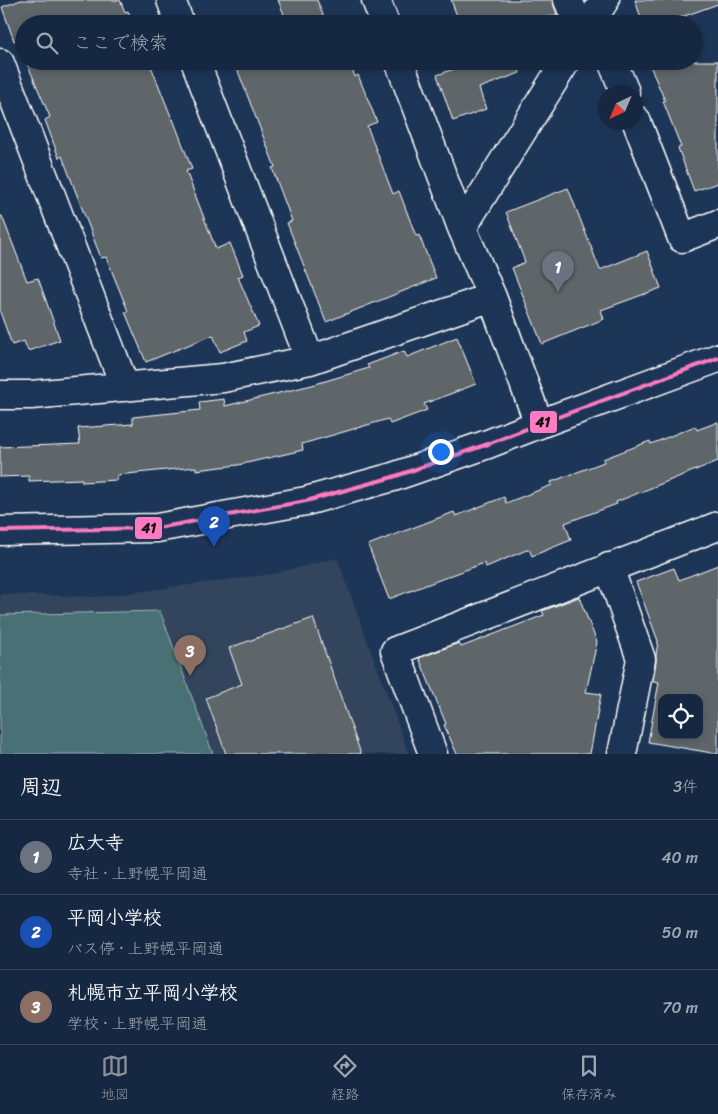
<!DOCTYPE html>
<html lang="ja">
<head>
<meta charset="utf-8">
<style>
	body { margin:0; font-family:Sriracha,"Klee One",sans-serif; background:#23344c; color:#f1f3f6 }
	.controls { position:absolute; right:15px; bottom:15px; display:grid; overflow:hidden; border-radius:10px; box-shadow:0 2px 8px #0003 }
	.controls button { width:45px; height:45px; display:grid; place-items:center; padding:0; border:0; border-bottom:1px solid #35445a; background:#162841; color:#f1f3f6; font:25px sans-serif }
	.compass { position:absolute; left:598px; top:85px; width:45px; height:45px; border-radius:50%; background:#162841; box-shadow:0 2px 8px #0003; rotate:224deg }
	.you { position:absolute; left:440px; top:451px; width:18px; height:18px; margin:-12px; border:4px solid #fff; border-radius:50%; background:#1a73e8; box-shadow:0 0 0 8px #1a73e833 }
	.badge { display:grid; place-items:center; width:32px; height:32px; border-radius:50%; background:#8c9099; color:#fff; font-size:16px; font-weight:700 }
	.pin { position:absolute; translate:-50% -41px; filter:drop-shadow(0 1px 2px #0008) }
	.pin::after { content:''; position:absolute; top:26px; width:18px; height:15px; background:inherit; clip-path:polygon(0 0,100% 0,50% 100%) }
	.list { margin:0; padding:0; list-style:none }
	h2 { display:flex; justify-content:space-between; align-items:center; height:65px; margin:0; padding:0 20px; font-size:21px }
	h2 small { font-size:16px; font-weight:400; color:#9ea6b1 }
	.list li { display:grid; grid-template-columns:32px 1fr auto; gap:15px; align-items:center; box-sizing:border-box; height:75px; padding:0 20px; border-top:1px solid #35445a }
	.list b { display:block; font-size:19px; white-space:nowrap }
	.list p { margin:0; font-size:16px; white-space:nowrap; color:#9ea6b1 }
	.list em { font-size:16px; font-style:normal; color:#9ea6b1 }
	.icon { flex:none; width:28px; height:28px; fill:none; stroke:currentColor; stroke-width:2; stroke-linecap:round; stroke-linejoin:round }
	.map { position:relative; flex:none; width:718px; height:754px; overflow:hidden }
	.search { position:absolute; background:#162841; box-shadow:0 2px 8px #0003; left:15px; right:15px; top:15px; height:55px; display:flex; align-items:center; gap:12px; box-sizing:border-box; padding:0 18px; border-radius:28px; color:#9ea6b1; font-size:19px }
	.sheet { height:290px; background:#162841 }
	nav { display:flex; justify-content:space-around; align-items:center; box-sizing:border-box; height:70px; border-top:1px solid #35445a; background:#162841; font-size:14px; color:#9ea6b1 }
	nav a { display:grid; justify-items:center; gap:2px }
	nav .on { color:#8c9099 }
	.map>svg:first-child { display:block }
</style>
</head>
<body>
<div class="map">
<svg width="718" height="754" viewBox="0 0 718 754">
	<rect width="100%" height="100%" fill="#1d3557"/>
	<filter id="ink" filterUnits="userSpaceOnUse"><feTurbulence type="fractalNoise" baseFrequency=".02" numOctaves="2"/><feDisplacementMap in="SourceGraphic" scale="10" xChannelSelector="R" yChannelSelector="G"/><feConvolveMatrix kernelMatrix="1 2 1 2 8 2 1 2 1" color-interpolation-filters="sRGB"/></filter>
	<g filter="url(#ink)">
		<path fill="#31445d" d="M337,558L409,754H0V594L98,597L272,574Z"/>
		<path fill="#487075" stroke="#a4b8ba" d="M160,611L213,754H0V615Z"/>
		<path fill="#5f666b" stroke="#fff" fill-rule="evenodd" d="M21,0H120L125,12L128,11L133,24H24V55L18,40L14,41L2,7Z
			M278,0H317L325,20L317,24H288Z
			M451,0H553L554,6L557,14L529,24H460Z
			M635,0H718V4L662,24H643Z
			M26,61H149L172,119H173L192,169L186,171L216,249L230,243L243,275L238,277L259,326L244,332L247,341L220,352L213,335L146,362L125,312L128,311L106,257L101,258L62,156L59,158L45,120L50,117Z
			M234,61H349L355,77L358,75L377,122L367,126L393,194L399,191L416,236L419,235L436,278L326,322L287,223L292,221L272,168L275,167Z
			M476,61H516L520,73L479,88L486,109L453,121L437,75Z
			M648,61H718V183L694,191L678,148L681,147L663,101H665Z
			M568,188L600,270L647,251L661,288L601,310L604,319L542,344L512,268L525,262L506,212Z
			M0,216H2L27,281L38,278L60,340L28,351L24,341L12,345L0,312Z
			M457,337L476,384L424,404L427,410L390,424L388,419L302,444L303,450L238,465L196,470V467L117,475V480L82,482V479L29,481V476L0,477V447L80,444L78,428L133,424V417L200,410L199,402L224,399L225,406L312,385L369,368L367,365L404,351L407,357Z
			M718,422V461L616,502L617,504L565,523L571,540L532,556L529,549L486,567L484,563L389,599L368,545L454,512L456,516L504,497L506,503L552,485L551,482L604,462L603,459L650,441L651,444L695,426L697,430Z
			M718,565V754L648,742L659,682L653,681L656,662V655L658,641L636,582L674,568L679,580ZM662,698H699V735H662Z
			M579,597L597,642L586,692L601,694L590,754H457L444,725L446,724L419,658L459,643L461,647L544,615L542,611Z
			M313,618L361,754H226L206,698L242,684L229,648Z"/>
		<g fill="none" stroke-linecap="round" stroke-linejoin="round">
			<defs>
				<path id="street" d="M171,0L180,24
					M376,0L385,24
					M568,0L578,24
					M589,24L605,0
					M195,61L310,360
					M399,61L462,228L492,297L539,424
					M612,61L625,92
					M0,63L125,387
					M636,120L682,238L718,224
					M462,228L566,61
					M0,395H31L223,378L310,360L492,297
					M609,567L641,659L622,754
					M433,754L395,651L718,526"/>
				<path id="secondary" d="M0,531L157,528L306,501L393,477L488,444L539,424L718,358"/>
			</defs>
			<use href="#street" stroke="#fff" stroke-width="31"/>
			<use href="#secondary" stroke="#fff" stroke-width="31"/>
			<use href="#street" stroke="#1d3557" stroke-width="28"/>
			<use href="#secondary" stroke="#1d3557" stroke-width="28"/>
			<defs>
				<path id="bus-1" d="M0,531L157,528L306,501L393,477L488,444L539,424L718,358"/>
			</defs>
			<use href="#bus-1" stroke="#1d3557" stroke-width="8"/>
			<use href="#bus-1" stroke="#fe7ac1" stroke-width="4"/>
		</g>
	</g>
	<g stroke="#1d3557" stroke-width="2">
		<rect x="529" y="410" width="29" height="24" rx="5" fill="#fe7ac1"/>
		<rect x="134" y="516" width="29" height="24" rx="5" fill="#fe7ac1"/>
	</g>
	<g font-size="14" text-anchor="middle" font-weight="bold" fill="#111">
		<text x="543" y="427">41</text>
		<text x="149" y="533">41</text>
	</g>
</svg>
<div class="controls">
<button><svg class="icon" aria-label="locate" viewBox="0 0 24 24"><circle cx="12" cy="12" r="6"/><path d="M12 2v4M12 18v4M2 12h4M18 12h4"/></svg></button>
</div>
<svg class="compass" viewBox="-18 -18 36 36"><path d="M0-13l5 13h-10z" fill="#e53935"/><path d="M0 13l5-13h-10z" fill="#9ea6b1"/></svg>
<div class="you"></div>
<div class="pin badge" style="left:558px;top:292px;background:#6b7280">1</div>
<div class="pin badge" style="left:214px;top:547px;background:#1a4fb4">2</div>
<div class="pin badge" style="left:190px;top:676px;background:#8d6e63">3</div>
<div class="search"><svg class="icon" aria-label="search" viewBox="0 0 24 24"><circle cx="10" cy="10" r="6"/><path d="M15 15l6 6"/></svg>ここで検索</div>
</div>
<section class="sheet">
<h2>周辺<small>3件</small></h2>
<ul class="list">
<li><span class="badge" style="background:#6b7280">1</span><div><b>広大寺</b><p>寺社 · 上野幌平岡通</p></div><em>40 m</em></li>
<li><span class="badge" style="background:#1a4fb4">2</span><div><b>平岡小学校</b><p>バス停 · 上野幌平岡通</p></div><em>50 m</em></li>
<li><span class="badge" style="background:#8d6e63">3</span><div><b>札幌市立平岡小学校</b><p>学校 · 上野幌平岡通</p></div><em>70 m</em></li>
</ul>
</section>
<nav>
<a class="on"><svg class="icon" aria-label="map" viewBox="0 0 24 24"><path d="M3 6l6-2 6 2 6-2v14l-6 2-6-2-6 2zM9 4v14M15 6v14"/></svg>地図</a>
<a><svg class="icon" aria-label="directions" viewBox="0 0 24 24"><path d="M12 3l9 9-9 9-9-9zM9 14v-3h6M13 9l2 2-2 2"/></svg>経路</a>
<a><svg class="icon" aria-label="saved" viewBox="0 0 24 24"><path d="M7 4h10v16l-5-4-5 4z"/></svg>保存済み</a>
</nav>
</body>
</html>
